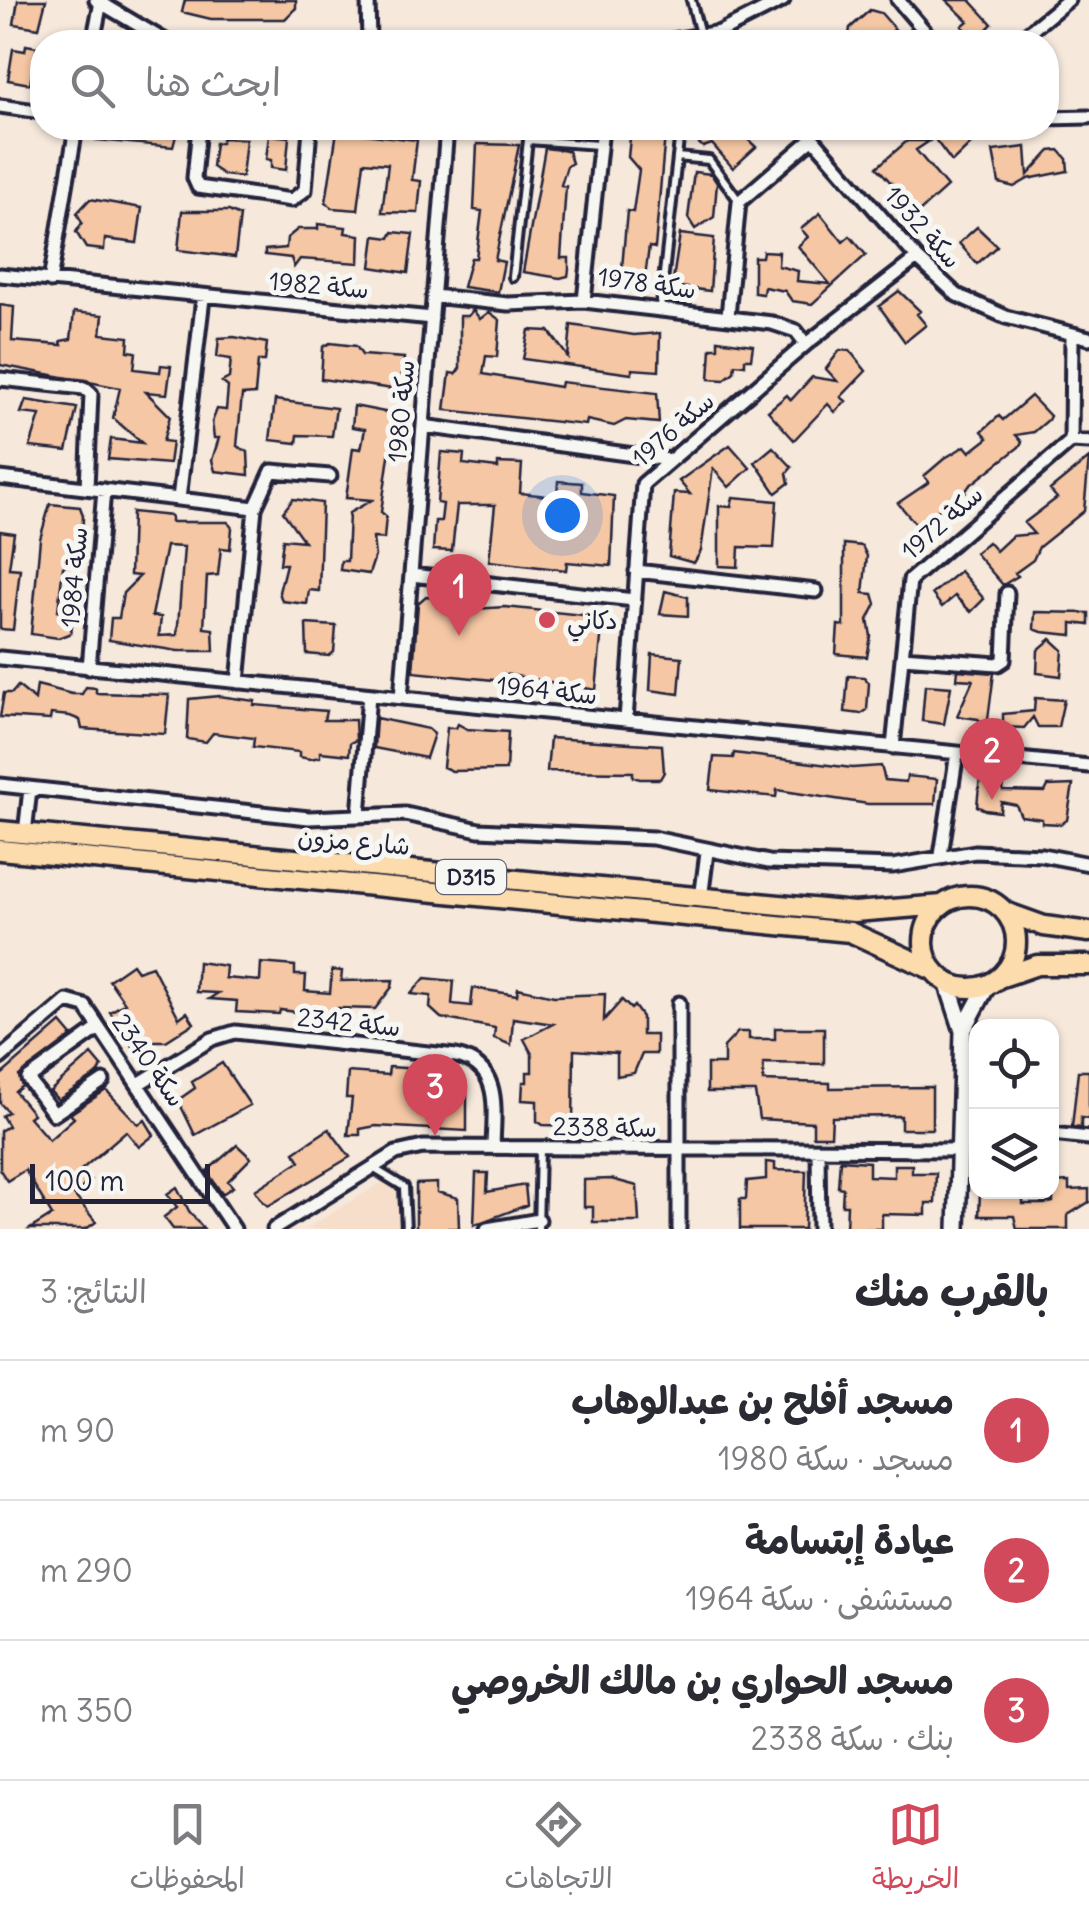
<!DOCTYPE html>
<html lang="ar">
<head>
<meta charset="utf-8">
<style>
	body { margin:0; font-family:Delius,"Playpen Sans Arabic",sans-serif; background:#f2f2f3; color:#2b2b33; direction:rtl }
	.controls { position:absolute; right:30px; bottom:30px; display:grid; overflow:hidden; border-radius:20px; box-shadow:0 2px 8px #0004 }
	.controls button { width:90px; height:90px; display:grid; place-items:center; padding:0; border:0; border-bottom:2px solid #e1e1e2; background:#fff; color:#2b2b33; font:50px sans-serif }
	.scale { position:absolute; left:30px; bottom:25px; width:180px; box-sizing:border-box; padding-left:10px; border:5px solid #22223b; border-top:0; font-size:28px; line-height:35px; white-space:nowrap; color:#22223b; -webkit-text-stroke:8px #f6f6f2; paint-order:stroke }
	.you { position:absolute; left:562px; top:515px; width:35px; height:35px; margin:-25px; border:8px solid #fff; border-radius:50%; background:#1a73e8; box-shadow:0 0 0 15px #1a73e833 }
	.badge { display:grid; place-items:center; width:65px; height:65px; border-radius:50%; background:#d1495b; color:#fff; font-size:32px; font-weight:700 }
	.pin { position:absolute; translate:-50% -82px; filter:drop-shadow(0 2px 5px #0008) }
	.pin::after { content:''; position:absolute; top:52px; width:35px; height:30px; background:inherit; clip-path:polygon(0 0,100% 0,50% 100%) }
	.list { margin:0; padding:0; list-style:none }
	h2 { display:flex; justify-content:space-between; align-items:center; height:130px; margin:0; padding:0 40px; font-size:42px }
	h2 small { font-size:32px; font-weight:400; color:#7c7c81 }
	.list li { display:grid; grid-template-columns:65px 1fr auto; gap:30px; align-items:center; box-sizing:border-box; height:140px; padding:0 40px; border-top:2px solid #e1e1e2 }
	.list b { display:block; font-size:38px; white-space:nowrap }
	.list p { margin:0; font-size:32px; white-space:nowrap; color:#7c7c81 }
	.list em { font-size:32px; font-style:normal; color:#7c7c81 }
	.icon { flex:none; width:55px; height:55px; fill:none; stroke:currentColor; stroke-width:2; stroke-linecap:round; stroke-linejoin:round }
	.map { position:relative; flex:none; width:1089px; height:1229px; overflow:hidden; direction:ltr }
	.search { position:absolute; background:#fff; box-shadow:0 2px 8px #0004; left:30px; right:30px; top:30px; height:110px; display:flex; align-items:center; gap:25px; box-sizing:border-box; padding:0 35px; border-radius:40px; color:#7c7c81; font-size:38px }
	.sheet { height:550px; background:#fff }
	nav { display:flex; justify-content:space-around; align-items:center; box-sizing:border-box; height:140px; border-top:2px solid #e1e1e2; background:#fff; font-size:28px; color:#7c7c81 }
	nav a { display:grid; justify-items:center; gap:5px }
	nav .on { color:#d1495b }
	.map>svg:first-child { display:block }
</style>
</head>
<body>
<div class="map">
<svg width="1089" height="1229" viewBox="0 0 1089 1229">
	<rect width="100%" height="100%" fill="#f6e8db"/>
	<filter id="ink" filterUnits="userSpaceOnUse"><feTurbulence type="fractalNoise" baseFrequency=".01" numOctaves="2"/><feDisplacementMap in="SourceGraphic" scale="20" xChannelSelector="R" yChannelSelector="G"/><feConvolveMatrix kernelMatrix="1 2 1 2 8 2 1 2 1" color-interpolation-filters="sRGB"/></filter>
	<g filter="url(#ink)">
		<path fill="#f6deca" d="M395,1174H400V1229H306Z"/>
		<path fill="#f5c7a4" stroke="#22223b" stroke-width="2.5" fill-rule="evenodd" d="M18,0H46L39,28L14,24Z
			M185,0H296V8L285,19H211L182,12Z
			M946,0H970L992,24L985,31L988,33L978,42L973,41L962,26L968,21Z
			M870,10L881,13L895,29L879,42H848L850,28Z
			M26,45L37,47L30,84L8,80L13,49L25,51Z
			M98,128H178L173,147L96,140Z
			M708,128H736L756,147L733,168L712,144L703,147L694,139Z
			M924,128H964L975,140L952,162L934,138L916,150L947,187L918,213L877,167L907,141H927L919,132Z
			M337,131L417,140L412,180L421,181L418,213L382,212L388,164L364,162L358,210L332,208L326,202Z
			M640,131L665,134L655,248L649,247L644,285H633V282L617,280V268H622L627,211L633,212L639,170L628,157L630,138Z
			M269,135L289,137L286,170L271,168V160L266,159Z
			M222,138L246,139L242,177L224,175L212,167L215,143H221Z
			M477,144L519,145L495,260L504,262L498,292L463,287L471,258H476L482,211L474,210Z
			M1026,147L1028,175L1050,151L1059,150L1067,159L1068,171L1028,179L1014,187L999,183L993,151Z
			M545,148L568,151L572,163L567,166L561,185L566,186L561,258H569V270L568,276L560,278L523,272Z
			M694,172L711,174L717,183L714,217L695,229L688,218Z
			M90,199L142,208L137,243L105,239L104,250L86,248L76,232L82,223L77,213Z
			M182,211H229L240,216L235,257L178,250Z
			M820,213L843,242L850,236L866,255L812,304L792,301L785,291L764,287L763,294L754,293V257H762L763,251L779,252L778,266L798,271L797,281L830,284L798,246L808,237L801,229Z
			M318,224L346,227L345,233L360,235L359,263L300,259L294,267L291,258L265,255V250L286,248L287,238L298,229H318Z
			M977,227L997,246L977,264L959,243Z
			M393,232L413,234L408,273L371,267L375,236L390,238Z
			M680,234L714,238L710,291L672,286Z
			M899,291L920,311L917,314L926,325L905,342L879,306Z
			M0,305L14,307L12,341L62,345L61,341L71,339L74,312L103,315L101,334L129,337L128,351L136,352L134,369L160,372L161,365L171,366L167,394L146,392L170,416L163,441L172,442L169,464L108,459L111,439L142,443L113,418L120,388L0,365Z
			M473,310L480,319L489,312L500,320L497,357L486,356L483,374L560,387L561,382L657,393L659,423L626,420L614,426L587,420L586,425L445,410L450,373L456,374L460,368V316H468Z
			M571,325L634,335L660,333L659,371L632,369V374L523,359L529,330L549,331L568,357Z
			M234,337L267,343L265,361H258L255,394L242,395L237,446L248,452L249,475L215,471L212,460L219,438H214L212,422L217,409L226,410L228,387L222,382L229,378L231,359L217,357L219,338Z
			M718,340L753,345L751,359H745V365L735,364L734,372L724,380L709,379L711,348H718Z
			M330,343L356,346L362,355L404,358L400,390L321,379L323,347Z
			M840,350L850,351L866,371L841,397L846,401L835,412L828,404L794,440L768,411L787,395L791,400L812,377L837,381L826,369Z
			M1031,396L1050,416L1048,420L1034,432L1016,435L1022,442L1019,447L969,486L964,494L950,504L947,501L920,529L898,503L929,482L924,476L945,458L965,446L970,452L988,438L982,431L999,416L1003,420Z
			M26,400L77,408L67,451L30,447L40,415L21,413Z
			M275,400L336,408L332,436L298,435L297,443L270,440Z
			M354,406L395,414L381,512L386,516L384,539L373,538L375,556L369,574L340,570L341,561H347L349,513L372,500L346,498L353,448L361,449L365,429L352,427Z
			M730,445L750,468L729,487L713,468L701,551L694,563L669,556L674,493L690,494L679,481Z
			M773,447L792,467L787,473L789,483L776,493L755,462Z
			M441,452L464,454L463,464L498,468V463L522,464L520,493L557,497L558,481L582,483V492L614,496L611,566L567,562L566,570L489,561L495,505H457L452,551L433,550L435,521H441L443,504L437,503Z
			M1089,458L1084,511L1039,547L1033,560L1015,573L1018,576L1003,585L975,553L988,542L996,551L1012,536L1034,534L1024,523L1057,498L1050,490Z
			M733,497L777,501L774,548L739,547L738,567L719,566V506L731,507Z
			M293,499L322,503L319,591L309,590L307,604L282,601L279,592L286,564H280L283,539L304,541L283,512Z
			M50,504L80,507L83,515L82,549L63,567L58,611L73,615L71,633L58,638L31,634L40,539Z
			M132,512L171,516V522H228L232,528L230,549L221,548L218,575L207,576L204,628L213,629L214,651H178L109,640L111,618H119L123,593L140,576L130,575ZM166,546L184,547L178,626L177,635L159,636L161,617L152,616Z
			M0,531L14,533L9,568L20,569L13,630L0,629Z
			M844,544L862,546L867,556L863,593L873,594L876,604L868,620L871,636L867,657L836,654L838,625L844,626Z
			M960,571L984,599L971,612L955,596L942,607L932,594Z
			M665,591L688,597V616L660,614Z
			M426,596L456,600L458,610L505,607L603,617L596,690L504,674V681L413,672L418,603Z
			M1035,612L1089,613V625L1072,623V635L1042,632L1034,629Z
			M306,624L336,626L334,652L329,656L307,654Z
			M1051,639L1063,650L1061,676L1037,673L1038,650Z
			M652,654L682,657L679,694L650,690Z
			M958,670L994,673L987,727L978,719L957,716L973,680L957,679Z
			M848,676L864,677L869,683L867,710L861,714L845,712Z
			M37,685L72,694H82L86,687L96,688V693L169,695L165,734L82,729L80,720L70,716L51,714L50,720L0,717L4,693H12L18,686L35,700Z
			M925,685L951,687L944,724L922,721Z
			M219,696L255,701L254,705L326,711L324,720H355L356,740L350,743L349,755L320,752V757L310,759L299,757V752L253,747L254,738L213,733L206,742L187,739L189,699Z
			M1035,698L1064,700L1058,727H1038L1033,717L1024,728L1003,727V714L1034,711Z
			M376,718L428,729L434,734L426,758L374,748Z
			M458,724L467,729L508,732L506,770L452,771L443,767L447,728H456Z
			M550,738L662,745L664,772L660,779H640L633,777V772L547,771Z
			M734,753L852,768L881,766L885,780L906,782L907,776L937,779L935,804H868L777,790L776,797L710,790L714,757L733,758Z
			M980,776L1004,782L1003,791L1045,792L1048,786L1073,785L1067,820L1061,824L1042,823V819L1021,816L1016,805L1001,802L1000,812L985,810L977,806Z
			M198,962L226,966L225,978L260,981L261,963L295,966V975H306L305,991L330,993L332,970L342,971L341,981L393,980L392,987L375,1009L338,1008L337,1017L280,1010L279,1014L236,1012L237,1001L209,999L218,993L196,992Z
			M132,964L137,971L152,966L179,1018L187,1012L194,1023L166,1041H152L136,1051L110,1012L125,1003L109,980Z
			M425,978L454,981L452,1004L471,1006L473,988L517,995L518,988L554,996L605,994L604,1020L622,1000L631,1009L634,1006L642,1017V1035H656V1054H642L634,1073L617,1076V1053L574,1050L573,1126L543,1125L537,1121V1101L522,1100L523,1082H527V1072H532V1054L524,1039L553,1024L513,1018L511,1045L494,1038L495,1028L441,1018L430,1008L431,996L411,994Z
			M61,1023L72,1036L19,1076L22,1086L15,1092L33,1114L29,1117L49,1140L74,1118L70,1114L106,1090L138,1124L145,1120L154,1135L139,1147L126,1131L81,1170L91,1180L74,1195L96,1222L86,1229H30L52,1215L25,1170L7,1181L0,1170V1131L8,1126L2,1116L8,1112L0,1103V1076Z
			M775,1028H824V1064L764,1063L763,1081L830,1083V1088L932,1087V1129H901V1116L832,1117L831,1136H813V1122L759,1119L755,1092H707V1064H724V1047L738,1032H749V1039H775Z
			M92,1054L102,1066L99,1073L58,1100L50,1091Z
			M222,1063L250,1105L195,1135L178,1100L195,1088L192,1082Z
			M389,1067L451,1071L450,1090H467V1131L376,1126L360,1129V1135H348L352,1098H346L348,1072L388,1075Z
			M1078,1071H1089V1119L1081,1118V1128L1072,1127Z
			M329,1129L350,1157L268,1206L263,1202L255,1190L300,1161L294,1152Z
			M237,1145L251,1158L228,1181L233,1187L222,1194L207,1171Z
			M840,1160L869,1162V1176L894,1177V1165H912V1173H936L935,1203H926V1215L882,1214V1229H846L847,1205H842L843,1188L838,1187Z
			M766,1162L775,1163V1170L806,1171L804,1229H740V1199H746L747,1181L766,1179Z
			M476,1173H488L487,1192L525,1185L527,1205L474,1225Z
			M611,1179L637,1186L639,1222H593V1207H584V1180Z
			M1069,1182V1190L1089,1189V1202L1068,1215V1229H1017L1014,1216H979L980,1192H1023V1204H1044L1053,1202V1183Z
			M437,1183V1192L458,1198L459,1228L416,1229V1184Z
			M177,1187L189,1211L204,1229H173L164,1217L177,1207L167,1194Z"/>
		<g fill="none" stroke-linecap="round" stroke-linejoin="round">
			<defs>
				<path id="service" d="M691,0L700,34
					M677,157L709,160L739,201
					M513,277L528,140L599,145
					M660,309L680,131
					M373,1168L404,1187L406,1229
					M538,1229L540,1149"/>
				<path id="minor" d="M96,0L167,42
					M368,0L369,42
					M898,0L934,42
					M93,42L100,7
					M660,42L720,32L783,0
					M1017,42L1068,0
					M0,106L42,112
					M1046,118L1089,117
					M199,128L194,178L198,187L292,200L305,190L310,128
					M602,128L584,301L772,323L796,331L806,344
					M804,128L917,258L957,295L1006,317L1089,338
					M0,275L432,318
					M50,281L76,128
					M433,296L508,304L584,301
					M728,316L739,202L813,138
					M0,379L84,388L91,394L87,488
					M423,426L670,460
					M1071,441L1072,334
					M0,478L255,508
					M179,499L203,298
					M636,571L816,591
					M411,575L634,600
					M902,657L998,664L1004,660L1007,593
					M0,658L1089,766
					M89,668L104,490
					M238,682L255,508L272,471L330,476
					M401,698L447,128
					M626,720L643,484L806,344L917,258
					M893,747L910,580L1071,441L1089,442
					M0,785L309,818L405,814L479,830L653,838L769,862L893,866L975,852L1042,855L1089,864
					M359,815L369,695
					M25,833L30,789
					M941,855L957,753
					M701,899L707,852
					M679,1003V1229
					M99,1028L28,1079L54,1114L103,1081
					M0,1058L67,1001L85,1006L234,1229
					M140,1083L212,1039L235,1032L456,1056C502,1066 494,1109 493,1147
					M1052,1134L1089,1138
					M818,1151L819,1229
					M274,1229L396,1153L423,1147L958,1150
					M487,1229L539,1220"/>
				<path id="tertiary" d="M947,982L963,1031L957,1229
					M963,1031L988,984"/>
				<path id="primary" d="M0,831L854,912L943,905
					M0,850L850,932L933,970
					M924 942a46 46 0 1 1 92 0a46 46 0 1 1-92 0Z
					M1005,912L1044,926L1089,932
					M999,978L1037,965H1089"/>
			</defs>
			<use href="#service" stroke="#22223b" stroke-width="14"/>
			<use href="#minor" stroke="#22223b" stroke-width="19"/>
			<use href="#tertiary" stroke="#22223b" stroke-width="22"/>
			<use href="#primary" stroke="#22223b" stroke-width="25"/>
			<use href="#service" stroke="#f6f6f2" stroke-width="6"/>
			<use href="#minor" stroke="#f6f6f2" stroke-width="11"/>
			<use href="#tertiary" stroke="#f6f6f2" stroke-width="15"/>
			<use href="#primary" stroke="#fcdcac" stroke-width="18"/>
		</g>
	</g>
	<circle fill="#d1495b" stroke="#f6f6f2" stroke-width="4" cx="547" cy="620" r="10"/>
	<g text-anchor="middle" dominant-baseline="central" stroke-width="10" stroke-linejoin="round" paint-order="stroke">
		<rect fill="#f6f6f2" stroke="#626272" stroke-width="2.5" x="436" y="860" width="70" height="34" rx="8"/>
		<g font-size="22" font-weight="bold" fill="#22223b">
			<text x="471" y="877">D315</text>
		</g>
		<g font-size="25" fill="#22223b" stroke="#f6f6f2">
			<text transform="translate(923 227) rotate(48)">سكة 1932</text>
			<text transform="translate(647 283) rotate(8)">سكة 1978</text>
			<text transform="translate(319 285) rotate(5)">سكة 1982</text>
			<text transform="translate(401 411) rotate(-85)">سكة 1980</text>
			<text transform="translate(673 429) rotate(-41)">سكة 1976</text>
			<text transform="translate(942 522) rotate(-41)">سكة 1972</text>
			<text transform="translate(74 577) rotate(-85)">سكة 1984</text>
			<text transform="translate(547 690) rotate(6)">سكة 1964</text>
			<text transform="translate(354 841) rotate(5)">شارع مزون</text>
			<text transform="translate(349 1022) rotate(6)">سكة 2342</text>
			<text transform="translate(149 1060) rotate(55)">سكة 2340</text>
			<text transform="translate(605 1127) rotate(1)">سكة 2338</text>
		</g>
		<g font-size="25" fill="#22223b" stroke="#f6f6f2" text-anchor="start">
			<text x="567" y="620">دكاني</text>
		</g>
	</g>
</svg>
<div class="controls">
<button><svg class="icon" aria-label="locate" viewBox="0 0 24 24"><circle cx="12" cy="12" r="6"/><path d="M12 2v4M12 18v4M2 12h4M18 12h4"/></svg></button>
<button><svg class="icon" aria-label="layers" viewBox="0 0 24 24"><path d="M12 4l9 5-9 5-9-5zM3 14l9 5 9-5"/></svg></button>
</div>
<div class="scale">100 m</div>
<div class="you"></div>
<div class="pin badge" style="left:459px;top:636px">1</div>
<div class="pin badge" style="left:992px;top:800px">2</div>
<div class="pin badge" style="left:435px;top:1136px">3</div>
<div class="search"><svg class="icon" aria-label="search" viewBox="0 0 24 24"><circle cx="10" cy="10" r="6"/><path d="M15 15l6 6"/></svg>ابحث هنا</div>
</div>
<section class="sheet">
<h2>بالقرب منك<small>النتائج: 3</small></h2>
<ul class="list">
<li><span class="badge">1</span><div><b>مسجد أفلح بن عبدالوهاب</b><p>مسجد · سكة 1980</p></div><em>90 m</em></li>
<li><span class="badge">2</span><div><b>عيادة إبتسامة</b><p>مستشفى · سكة 1964</p></div><em>290 m</em></li>
<li><span class="badge">3</span><div><b>مسجد الحواري بن مالك الخروصي</b><p>بنك · سكة 2338</p></div><em>350 m</em></li>
</ul>
</section>
<nav>
<a class="on"><svg class="icon" aria-label="map" viewBox="0 0 24 24"><path d="M3 6l6-2 6 2 6-2v14l-6 2-6-2-6 2zM9 4v14M15 6v14"/></svg>الخريطة</a>
<a><svg class="icon" aria-label="directions" viewBox="0 0 24 24"><path d="M12 3l9 9-9 9-9-9zM9 14v-3h6M13 9l2 2-2 2"/></svg>الاتجاهات</a>
<a><svg class="icon" aria-label="saved" viewBox="0 0 24 24"><path d="M7 4h10v16l-5-4-5 4z"/></svg>المحفوظات</a>
</nav>
</body>
</html>
